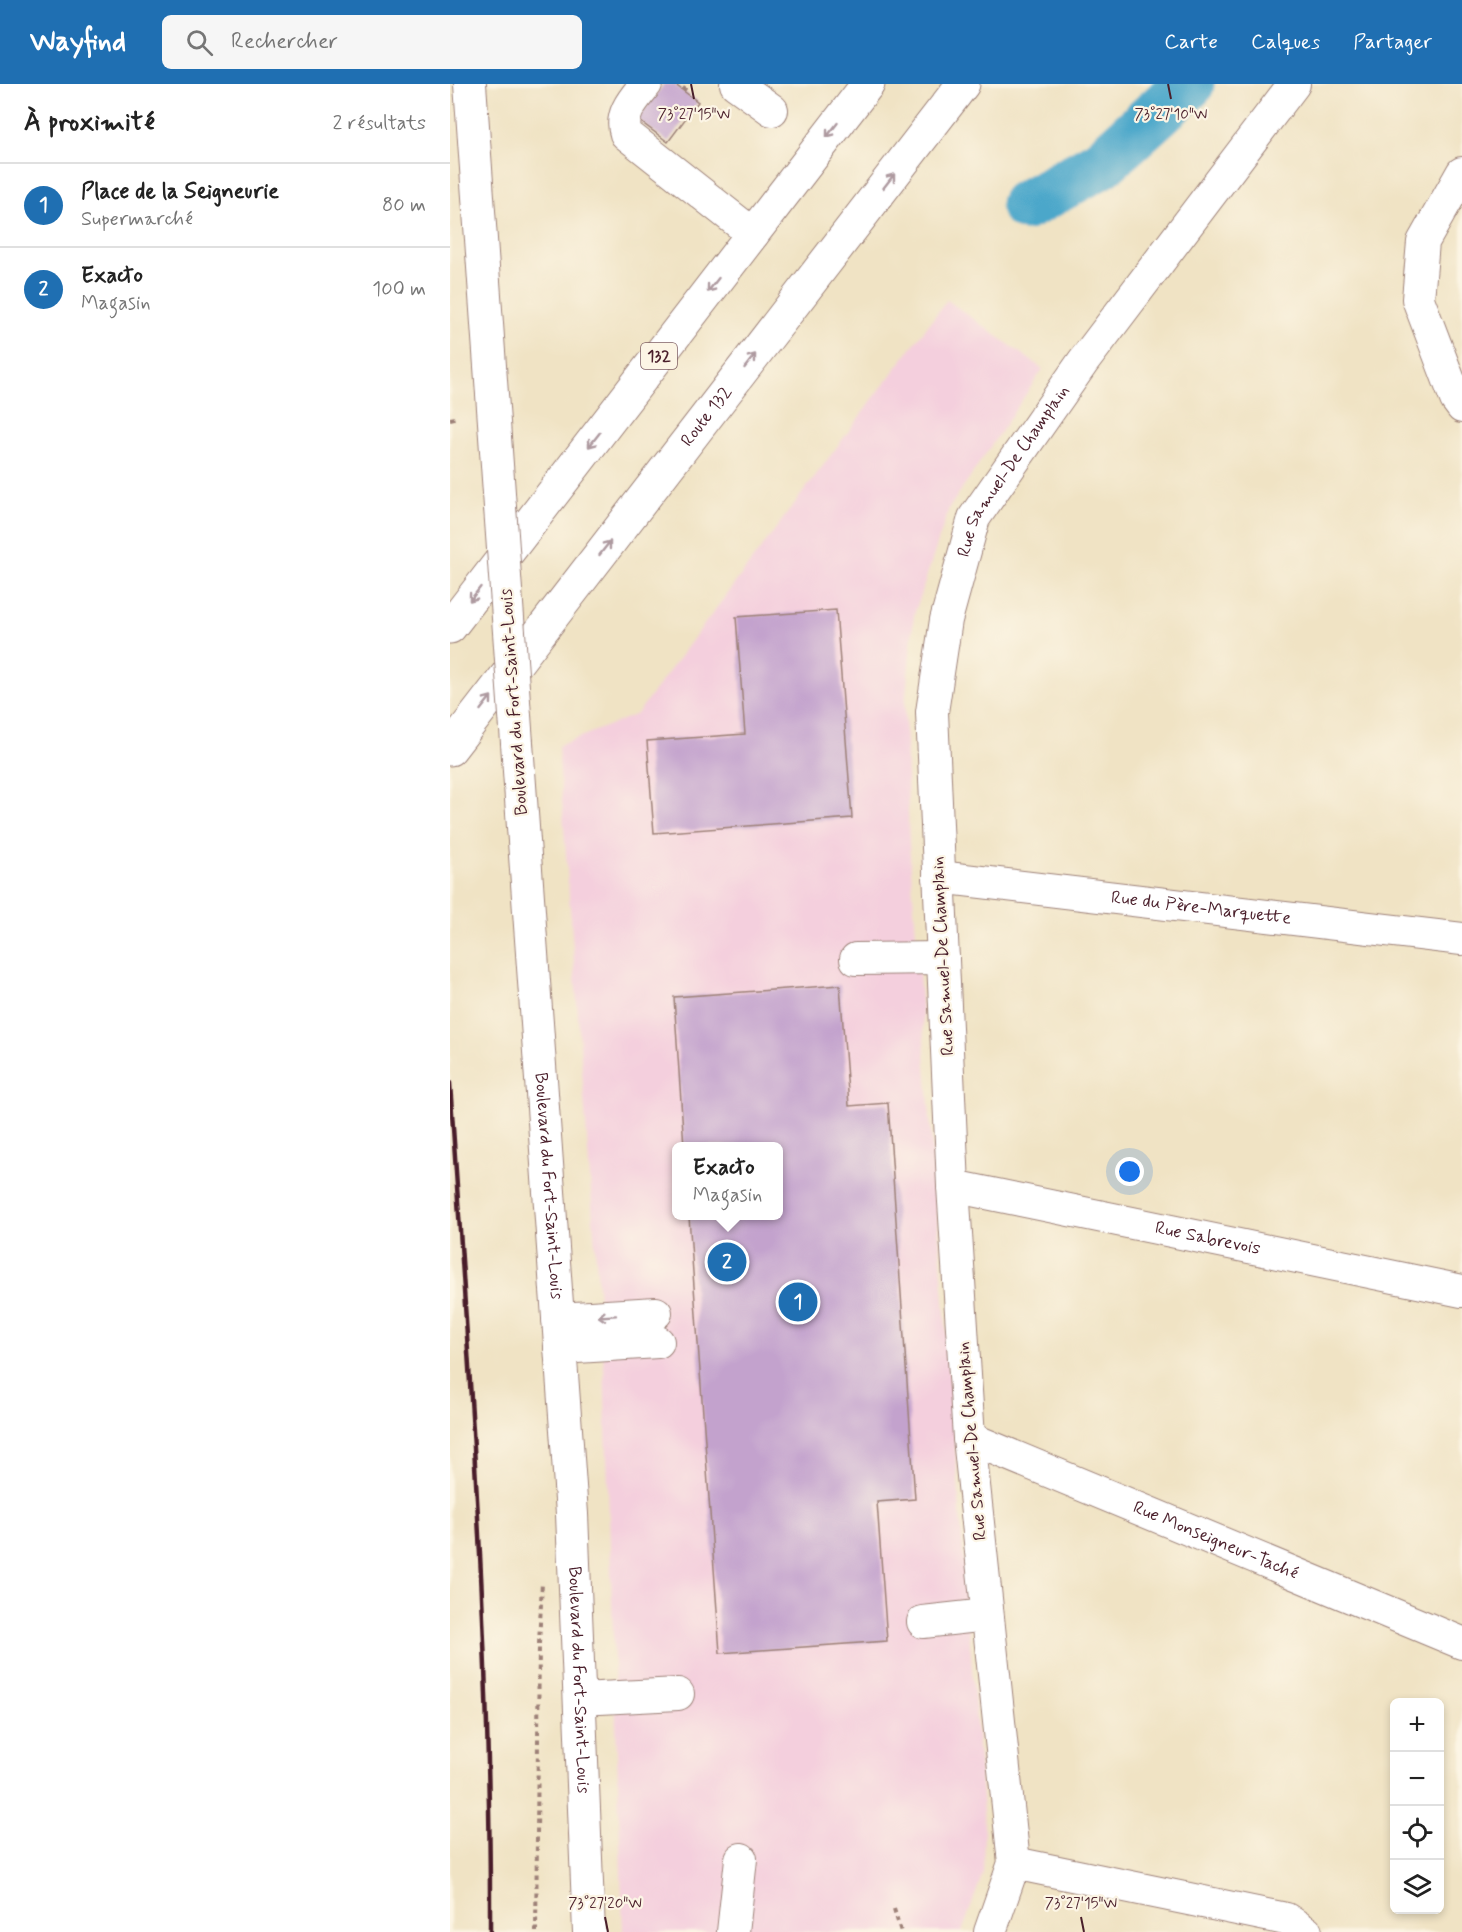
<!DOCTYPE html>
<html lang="fr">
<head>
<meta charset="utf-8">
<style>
	body { margin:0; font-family:Mynerve,sans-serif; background:#f6f6f6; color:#222 }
	.controls { position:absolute; right:18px; bottom:18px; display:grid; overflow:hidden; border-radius:9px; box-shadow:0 3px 9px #0003 }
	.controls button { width:54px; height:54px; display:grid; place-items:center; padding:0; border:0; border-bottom:2px solid #e0e0e0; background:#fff; color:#222; font:30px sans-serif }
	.you { position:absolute; left:680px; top:1088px; width:21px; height:21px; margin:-15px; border:4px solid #fff; border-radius:50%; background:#1a73e8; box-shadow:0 0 0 9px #1a73e833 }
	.badge { display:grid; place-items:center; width:39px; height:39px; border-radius:50%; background:#1f6fb2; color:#fff; font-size:20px; font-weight:700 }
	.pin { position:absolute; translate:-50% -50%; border:3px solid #fff; box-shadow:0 2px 6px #0006 }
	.popup { position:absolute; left:222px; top:1058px; width:111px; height:78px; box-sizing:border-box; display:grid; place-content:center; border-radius:9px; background:#fff; filter:drop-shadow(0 2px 4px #0005); font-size:20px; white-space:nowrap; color:#767676 }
	.popup b { font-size:22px; color:#222 }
	.popup::after { content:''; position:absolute; left:50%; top:100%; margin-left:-12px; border:12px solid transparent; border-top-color:#fff }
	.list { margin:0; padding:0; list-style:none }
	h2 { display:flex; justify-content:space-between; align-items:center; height:78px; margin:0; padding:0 24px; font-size:26px }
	h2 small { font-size:20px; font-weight:400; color:#767676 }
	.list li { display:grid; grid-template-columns:39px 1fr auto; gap:18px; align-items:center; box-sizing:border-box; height:84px; padding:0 24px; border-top:2px solid #e0e0e0 }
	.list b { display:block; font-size:22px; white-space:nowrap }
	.list p { margin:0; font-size:20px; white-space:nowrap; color:#767676 }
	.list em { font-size:20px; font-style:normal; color:#767676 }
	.icon { flex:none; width:33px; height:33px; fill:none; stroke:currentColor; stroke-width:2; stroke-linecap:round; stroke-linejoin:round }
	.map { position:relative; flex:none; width:1012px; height:1848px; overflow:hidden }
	header { display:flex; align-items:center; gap:36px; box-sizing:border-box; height:84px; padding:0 30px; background:#1f6fb2; color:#fff }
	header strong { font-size:28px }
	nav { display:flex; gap:33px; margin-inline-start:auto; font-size:21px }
	.search { width:420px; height:54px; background:#f6f6f6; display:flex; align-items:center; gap:15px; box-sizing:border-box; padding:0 21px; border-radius:9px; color:#767676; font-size:22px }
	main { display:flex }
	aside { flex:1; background:#fff }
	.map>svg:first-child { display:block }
</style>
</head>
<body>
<header>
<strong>Wayfind</strong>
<div class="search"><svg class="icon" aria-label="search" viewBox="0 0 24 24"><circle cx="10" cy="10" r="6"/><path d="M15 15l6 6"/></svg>Rechercher</div>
<nav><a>Carte</a><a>Calques</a><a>Partager</a></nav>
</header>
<main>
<aside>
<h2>À proximité<small>2 résultats</small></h2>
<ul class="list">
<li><span class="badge">1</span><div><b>Place de la Seigneurie</b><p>Supermarché</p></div><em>80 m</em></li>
<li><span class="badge">2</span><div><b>Exacto</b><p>Magasin</p></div><em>100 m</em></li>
</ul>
</aside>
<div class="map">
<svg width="1012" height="1848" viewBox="0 0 1012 1848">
	<rect width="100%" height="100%" fill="#fcf5e5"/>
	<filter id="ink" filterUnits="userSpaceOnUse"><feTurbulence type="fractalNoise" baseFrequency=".0167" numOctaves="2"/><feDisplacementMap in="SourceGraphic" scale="12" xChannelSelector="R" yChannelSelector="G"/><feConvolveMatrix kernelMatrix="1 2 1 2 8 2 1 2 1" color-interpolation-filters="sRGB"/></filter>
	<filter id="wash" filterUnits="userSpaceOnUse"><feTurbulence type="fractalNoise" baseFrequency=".008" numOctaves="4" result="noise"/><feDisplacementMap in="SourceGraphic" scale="24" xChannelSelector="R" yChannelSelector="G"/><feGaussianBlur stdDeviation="1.35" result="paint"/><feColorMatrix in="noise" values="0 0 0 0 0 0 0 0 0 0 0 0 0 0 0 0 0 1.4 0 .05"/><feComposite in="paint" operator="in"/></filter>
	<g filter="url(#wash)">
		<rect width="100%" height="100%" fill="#f0e3c4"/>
		<path fill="#f4cfdd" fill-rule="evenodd" d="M497,216L593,285L499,424L464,531L455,621L459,759L534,1741L533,1789L512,1848H173L154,1284L108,662L187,630ZM226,1062H328V1132H226Z"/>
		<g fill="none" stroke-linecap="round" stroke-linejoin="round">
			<path stroke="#4ba7ca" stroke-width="51" d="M576,121L652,79L739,0"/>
		</g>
		<g id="blocks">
			<path fill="#c3a2cd" d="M214,0H224L248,18L218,58L187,35Z
				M386,526L402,734L204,749L197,657L295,650L286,533Z
				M390,901L399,1022L438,1019L465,1415L427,1418L437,1557L270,1569L239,1132H328V1062H234L224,913Z"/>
		</g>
	</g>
	<g filter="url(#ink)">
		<use href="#blocks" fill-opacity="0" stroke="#9d8178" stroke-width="1.5"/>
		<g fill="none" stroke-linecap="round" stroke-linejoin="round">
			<defs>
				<g id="minor">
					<path d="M20,0L50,423"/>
					<path d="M196,0C184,15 169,30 176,50L303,150"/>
					<path d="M286,0L322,26"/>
					<path d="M1012,89L973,158L968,215L1006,315L1012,323"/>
					<path id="s1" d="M67,659L122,1430L139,1848"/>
					<path id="s2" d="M489,793L1012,855"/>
					<path d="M406,875L493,874"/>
					<path id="s3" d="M503,1102L1012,1207"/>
					<path d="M108,1235L206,1229"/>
					<path d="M110,1264L208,1258"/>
					<path id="s4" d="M519,1354L1012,1559"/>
					<path d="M473,1538L537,1531"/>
					<path d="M130,1615L228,1610"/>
					<path d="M564,1779L836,1835L856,1848"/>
					<path d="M283,1848L291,1775"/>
					<path id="s5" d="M540,1848L564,1779L519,1354L503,1102L482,628L496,536L524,434L633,278L844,0"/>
				</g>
				<g id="highway">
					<path d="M0,543L418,0"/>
					<path id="s6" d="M0,665L513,0"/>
				</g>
			</defs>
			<use href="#minor" stroke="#9d8178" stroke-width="34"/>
			<use href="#highway" stroke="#9d8178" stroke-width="35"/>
			<path stroke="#9d8178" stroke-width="4" stroke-dasharray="4.5 4.5" stroke-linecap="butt" d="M233,7L238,0
				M0,335L5,334
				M444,1825L451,1848
				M86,1848L89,1560L92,1498"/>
			<use href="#minor" stroke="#fff" stroke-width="32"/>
			<use href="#highway" stroke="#fff" stroke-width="33"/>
			<path stroke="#4a1f2b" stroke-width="4.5" d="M0,999C19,1282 41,1564 40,1848"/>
			<defs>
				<path id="minor-bridge" d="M50,423L67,659"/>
			</defs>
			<use href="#minor-bridge" stroke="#9d8178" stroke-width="34" stroke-linecap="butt"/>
			<use href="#minor-bridge" stroke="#fff" stroke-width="32"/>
		</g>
		<defs><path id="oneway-shaft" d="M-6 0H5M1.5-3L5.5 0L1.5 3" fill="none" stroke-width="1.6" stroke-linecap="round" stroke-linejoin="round" transform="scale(1.5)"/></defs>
		<g stroke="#ae9aa0">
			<use href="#oneway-shaft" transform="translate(382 46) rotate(128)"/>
			<use href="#oneway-shaft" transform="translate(439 97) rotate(-52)"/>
			<use href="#oneway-shaft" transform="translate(263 201) rotate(128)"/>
			<use href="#oneway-shaft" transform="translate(300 277) rotate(-52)"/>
			<use href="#oneway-shaft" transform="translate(144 356) rotate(128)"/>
			<use href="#oneway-shaft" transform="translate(155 464) rotate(-52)"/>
			<use href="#oneway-shaft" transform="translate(25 510) rotate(128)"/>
			<use href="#oneway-shaft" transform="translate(36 619) rotate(-52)"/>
			<use href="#oneway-shaft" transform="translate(157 1232) rotate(176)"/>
		</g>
	</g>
	<path fill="none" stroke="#4a1f2b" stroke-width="2" d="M241,0L244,15M718,0L721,15M155,1833L158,1848M631,1833L634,1848"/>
	<g text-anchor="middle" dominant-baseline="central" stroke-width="4.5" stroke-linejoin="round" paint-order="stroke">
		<rect fill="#fcf5e5" stroke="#7f5f63" stroke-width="1.5" x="191" y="259" width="36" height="26" rx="4.5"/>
		<g font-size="16" font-weight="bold" fill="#4a1f2b">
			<text x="209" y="272">132</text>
		</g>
		<g font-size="18" fill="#4a1f2b" stroke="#fcf5e5">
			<text stroke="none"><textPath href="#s6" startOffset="420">Route 132</textPath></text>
			<text stroke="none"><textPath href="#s5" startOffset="1486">Rue Samuel-De Champlain</textPath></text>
			<text transform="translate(64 618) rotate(-94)">Boulevard du Fort-Saint-Louis</text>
			<text stroke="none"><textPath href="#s2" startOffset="264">Rue du Père-Marquette</textPath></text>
			<text transform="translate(493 872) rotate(-93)">Rue Samuel-De Champlain</text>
			<text stroke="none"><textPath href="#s1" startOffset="444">Boulevard du Fort-Saint-Louis</textPath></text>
			<text stroke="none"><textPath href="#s3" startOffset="260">Rue Sabrevois</textPath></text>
			<text transform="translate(522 1357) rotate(-95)">Rue Samuel-De Champlain</text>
			<text stroke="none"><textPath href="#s4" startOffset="267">Rue Monseigneur-Taché</textPath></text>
			<text stroke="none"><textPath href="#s1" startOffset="939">Boulevard du Fort-Saint-Louis</textPath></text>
		</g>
	</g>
	<g font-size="15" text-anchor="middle" fill="#4a1f2b" stroke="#fcf5e5" stroke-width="4.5" stroke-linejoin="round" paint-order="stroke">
		<text x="244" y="35">73°27'15"W</text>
		<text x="721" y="35">73°27'10"W</text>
		<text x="155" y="1824">73°27'20"W</text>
		<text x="631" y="1824">73°27'15"W</text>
	</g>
</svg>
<div class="controls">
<button>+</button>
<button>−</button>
<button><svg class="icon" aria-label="locate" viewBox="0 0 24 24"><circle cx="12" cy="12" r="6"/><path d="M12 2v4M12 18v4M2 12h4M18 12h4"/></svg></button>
<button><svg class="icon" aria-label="layers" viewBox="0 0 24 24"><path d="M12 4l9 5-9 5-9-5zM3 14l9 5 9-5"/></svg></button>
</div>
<div class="you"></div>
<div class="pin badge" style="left:348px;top:1218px">1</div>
<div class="pin badge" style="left:277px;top:1178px">2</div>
<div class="popup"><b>Exacto</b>Magasin</div>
</div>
</main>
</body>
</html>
